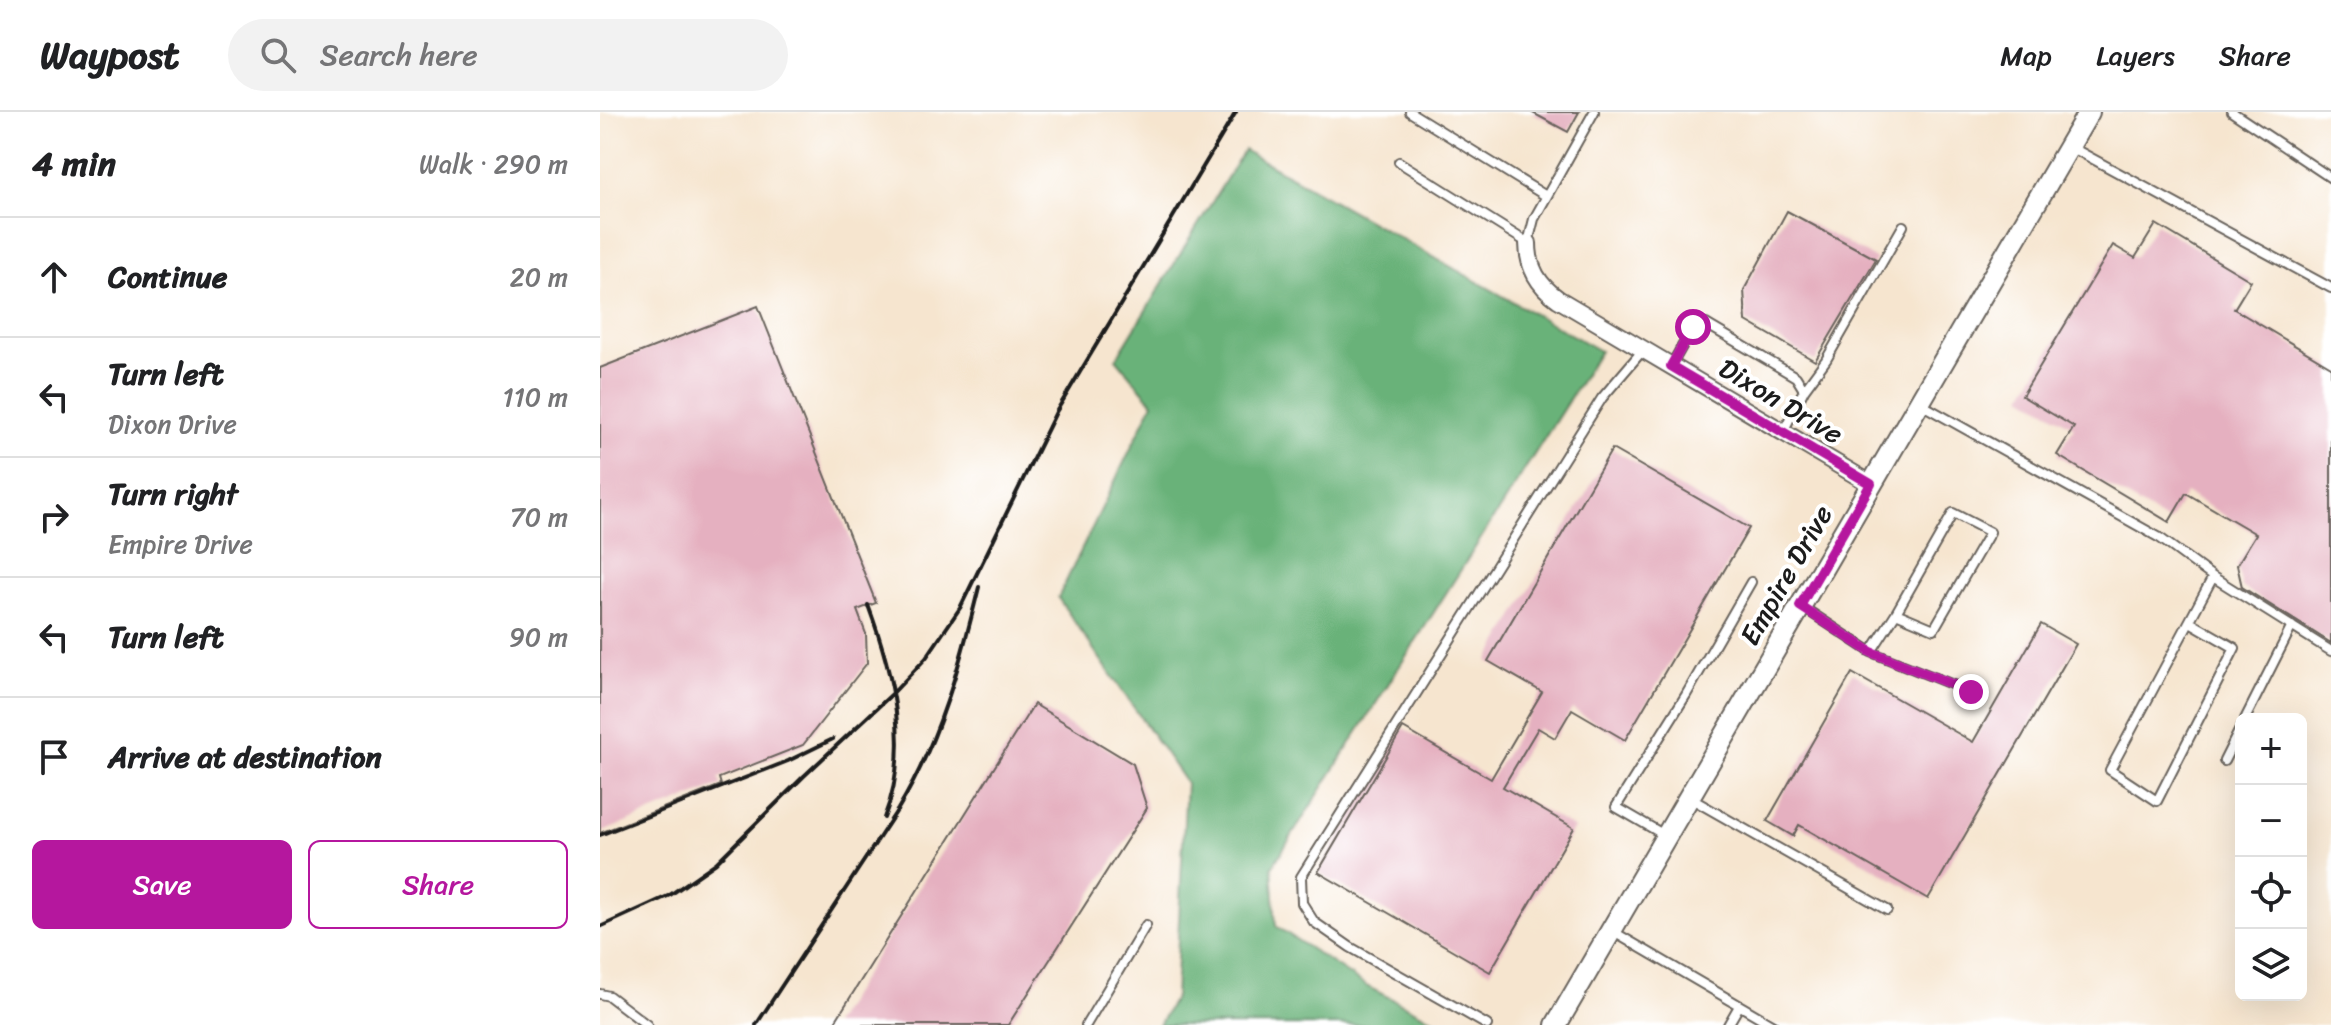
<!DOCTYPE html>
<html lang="en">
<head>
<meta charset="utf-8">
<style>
	body { margin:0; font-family:Sriracha,sans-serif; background:#f2f2f2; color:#202124 }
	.controls { position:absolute; right:24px; bottom:24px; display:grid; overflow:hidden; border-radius:12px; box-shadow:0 8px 32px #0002 }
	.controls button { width:72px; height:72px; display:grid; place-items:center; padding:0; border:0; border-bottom:2px solid #e0e0e0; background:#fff; color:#202124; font:40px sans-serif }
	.stop { position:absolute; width:24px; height:24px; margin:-18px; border:6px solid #b5179e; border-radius:50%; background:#fff }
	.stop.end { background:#b5179e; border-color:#fff; box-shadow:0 2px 8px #0008 }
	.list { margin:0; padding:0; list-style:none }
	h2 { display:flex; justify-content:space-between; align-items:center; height:104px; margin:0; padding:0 32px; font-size:34px }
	h2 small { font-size:26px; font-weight:400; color:#757577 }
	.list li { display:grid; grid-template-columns:52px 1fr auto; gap:24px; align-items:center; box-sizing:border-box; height:120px; padding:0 32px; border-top:2px solid #e0e0e0 }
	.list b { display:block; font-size:30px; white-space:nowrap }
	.list p { margin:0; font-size:26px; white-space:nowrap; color:#757577 }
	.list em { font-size:26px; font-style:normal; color:#757577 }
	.actions { display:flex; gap:16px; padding:24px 32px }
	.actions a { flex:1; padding:18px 0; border:2px solid #b5179e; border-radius:12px; text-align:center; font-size:28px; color:#b5179e }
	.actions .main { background:#b5179e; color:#fff }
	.icon { flex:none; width:44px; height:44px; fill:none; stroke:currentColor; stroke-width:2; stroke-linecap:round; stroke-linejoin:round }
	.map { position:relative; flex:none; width:1731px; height:913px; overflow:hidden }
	header { display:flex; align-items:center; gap:48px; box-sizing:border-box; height:112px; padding:0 40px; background:#fff; border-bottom:2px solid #e0e0e0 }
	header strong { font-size:38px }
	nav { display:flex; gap:44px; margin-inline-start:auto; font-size:28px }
	.search { width:560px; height:72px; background:#f2f2f2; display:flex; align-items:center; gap:20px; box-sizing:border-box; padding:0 28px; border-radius:44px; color:#757577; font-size:30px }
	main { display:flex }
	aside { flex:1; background:#fff }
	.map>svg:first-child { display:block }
</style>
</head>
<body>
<header>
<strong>Waypost</strong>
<div class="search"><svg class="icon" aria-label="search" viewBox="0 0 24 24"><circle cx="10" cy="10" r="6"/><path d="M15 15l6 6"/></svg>Search here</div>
<nav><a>Map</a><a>Layers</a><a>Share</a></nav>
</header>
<main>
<aside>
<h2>4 min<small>Walk · 290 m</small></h2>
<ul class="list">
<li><svg class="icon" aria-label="ahead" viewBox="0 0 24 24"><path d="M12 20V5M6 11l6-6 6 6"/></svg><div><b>Continue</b></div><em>20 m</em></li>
<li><svg class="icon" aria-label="left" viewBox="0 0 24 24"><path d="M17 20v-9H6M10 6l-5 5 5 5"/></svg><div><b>Turn left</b><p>Dixon Drive</p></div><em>110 m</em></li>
<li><svg class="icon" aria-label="right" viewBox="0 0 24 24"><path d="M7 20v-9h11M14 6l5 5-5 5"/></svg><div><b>Turn right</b><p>Empire Drive</p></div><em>70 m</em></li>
<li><svg class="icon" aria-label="left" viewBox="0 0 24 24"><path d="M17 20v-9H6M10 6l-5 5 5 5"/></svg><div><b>Turn left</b></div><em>90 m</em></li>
<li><svg class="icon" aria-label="arrive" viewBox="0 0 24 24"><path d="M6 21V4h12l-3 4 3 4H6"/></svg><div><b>Arrive at destination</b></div></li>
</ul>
<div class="actions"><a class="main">Save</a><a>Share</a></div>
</aside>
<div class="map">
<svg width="1731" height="913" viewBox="0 0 1731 913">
	<rect width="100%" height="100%" fill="#fff"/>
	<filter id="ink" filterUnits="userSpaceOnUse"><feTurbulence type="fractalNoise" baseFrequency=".0125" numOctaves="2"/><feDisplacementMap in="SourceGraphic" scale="16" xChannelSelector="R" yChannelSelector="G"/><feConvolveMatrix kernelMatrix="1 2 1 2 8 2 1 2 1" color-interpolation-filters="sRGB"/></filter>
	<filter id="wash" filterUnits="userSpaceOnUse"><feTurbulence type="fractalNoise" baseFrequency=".006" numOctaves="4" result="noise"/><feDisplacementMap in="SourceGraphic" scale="32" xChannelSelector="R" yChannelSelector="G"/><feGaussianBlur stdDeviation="1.8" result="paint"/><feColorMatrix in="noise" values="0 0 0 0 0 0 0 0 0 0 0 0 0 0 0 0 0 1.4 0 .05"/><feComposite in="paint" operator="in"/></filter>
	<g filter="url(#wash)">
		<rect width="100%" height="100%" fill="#f6e5cf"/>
		<path fill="#69b279" stroke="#42674a" stroke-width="2" d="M644,38L1000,239L672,755L676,814L768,875L844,913H559L575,885L586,671L458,486L553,291L516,247Z"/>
		<g id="blocks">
			<path fill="#e5b0c0" d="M931,0H979L968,20Z
				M1187,99L1276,147L1215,249L1146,209L1144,178Z
				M1556,112L1651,169L1634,197L1731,255V531L1642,475L1637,453L1656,422L1586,381L1569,410L1457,343L1474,315L1422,284L1513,133L1535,146Z
				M158,194L276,491L257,498L266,522L267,551L203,633L119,666L121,673L0,721V256Z
				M1012,337L1149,416L1025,628L972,597L955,626L938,616L903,675L974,716L890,860L718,760L803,616L891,667L942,580L888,549Z
				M1441,512L1476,532L1328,787L1199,713L1193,724L1167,709L1252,561L1373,630Z
				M434,592L533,652L547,696L408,913H233Z"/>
		</g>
	</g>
	<g filter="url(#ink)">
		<use href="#blocks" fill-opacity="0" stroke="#68625b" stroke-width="2"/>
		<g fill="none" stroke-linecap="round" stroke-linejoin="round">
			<defs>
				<path id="service" d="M810,0L946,84
					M1632,0L1731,66
					M1469,34L1731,176
					M799,50L928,131L934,107L994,0
					M1071,254L1093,215L1106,212L1196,265L1204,278L1183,320
					M1204,278L1226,248L1303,114
					M1319,291L1560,426L1613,465L1731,539
					M1201,494L1271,540L1371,580
					M1590,510L1635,536L1557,689L1510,658L1613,465
					M1271,540L1296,501L1353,401L1390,420L1334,517L1296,501
					M1645,607L1692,514
					M1624,649L1641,615
					M1090,686L1287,798
					M1066,724L1016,695L1086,583L1151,470
					M1012,819L1173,913
					M0,882L9,884L47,913
					M486,913L546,813
					M887,913L750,835L714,810L702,791L701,765L1002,286L1043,238
					M1128,913L1139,894"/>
				<path id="minor" d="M928,131C928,156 938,173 958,187L1271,372"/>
				<path id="tertiary" d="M956,913L1489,0"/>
			</defs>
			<use href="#service" stroke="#68625b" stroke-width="12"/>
			<use href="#minor" stroke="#68625b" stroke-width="20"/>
			<use href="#tertiary" stroke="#68625b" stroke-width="24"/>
			<use href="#service" stroke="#fff" stroke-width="8"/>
			<use href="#minor" stroke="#fff" stroke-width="16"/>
			<use href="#tertiary" stroke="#fff" stroke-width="20"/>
			<path stroke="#1c1c1c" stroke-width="4" d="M268,493C293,561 312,637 284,706
				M0,723L188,649L233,627
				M0,815L70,783L116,751L204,664L292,582L326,546L360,496L456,300L636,0
				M156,913L298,697C340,628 360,552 379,475"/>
		</g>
	</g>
	<g fill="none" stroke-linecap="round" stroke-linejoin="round" filter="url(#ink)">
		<path stroke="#b5179e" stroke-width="10" d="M1093,215L1071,254L1271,372L1200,494L1271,540L1371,580"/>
	</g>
	<g text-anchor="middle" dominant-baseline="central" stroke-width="8" stroke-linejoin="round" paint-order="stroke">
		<g font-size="28" fill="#1c1c1c" stroke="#fff">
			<text transform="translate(1181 289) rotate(31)">Dixon Drive</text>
			<text transform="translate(1186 463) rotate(-60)">Empire Drive</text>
		</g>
	</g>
</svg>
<div class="controls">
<button>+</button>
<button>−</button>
<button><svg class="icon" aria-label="locate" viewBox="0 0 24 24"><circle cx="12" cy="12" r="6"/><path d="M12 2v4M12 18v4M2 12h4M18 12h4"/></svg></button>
<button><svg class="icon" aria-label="layers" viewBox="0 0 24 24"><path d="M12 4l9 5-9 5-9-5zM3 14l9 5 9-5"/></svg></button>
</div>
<div class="stop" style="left:1093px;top:215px"></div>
<div class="stop end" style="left:1371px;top:580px"></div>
</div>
</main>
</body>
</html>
